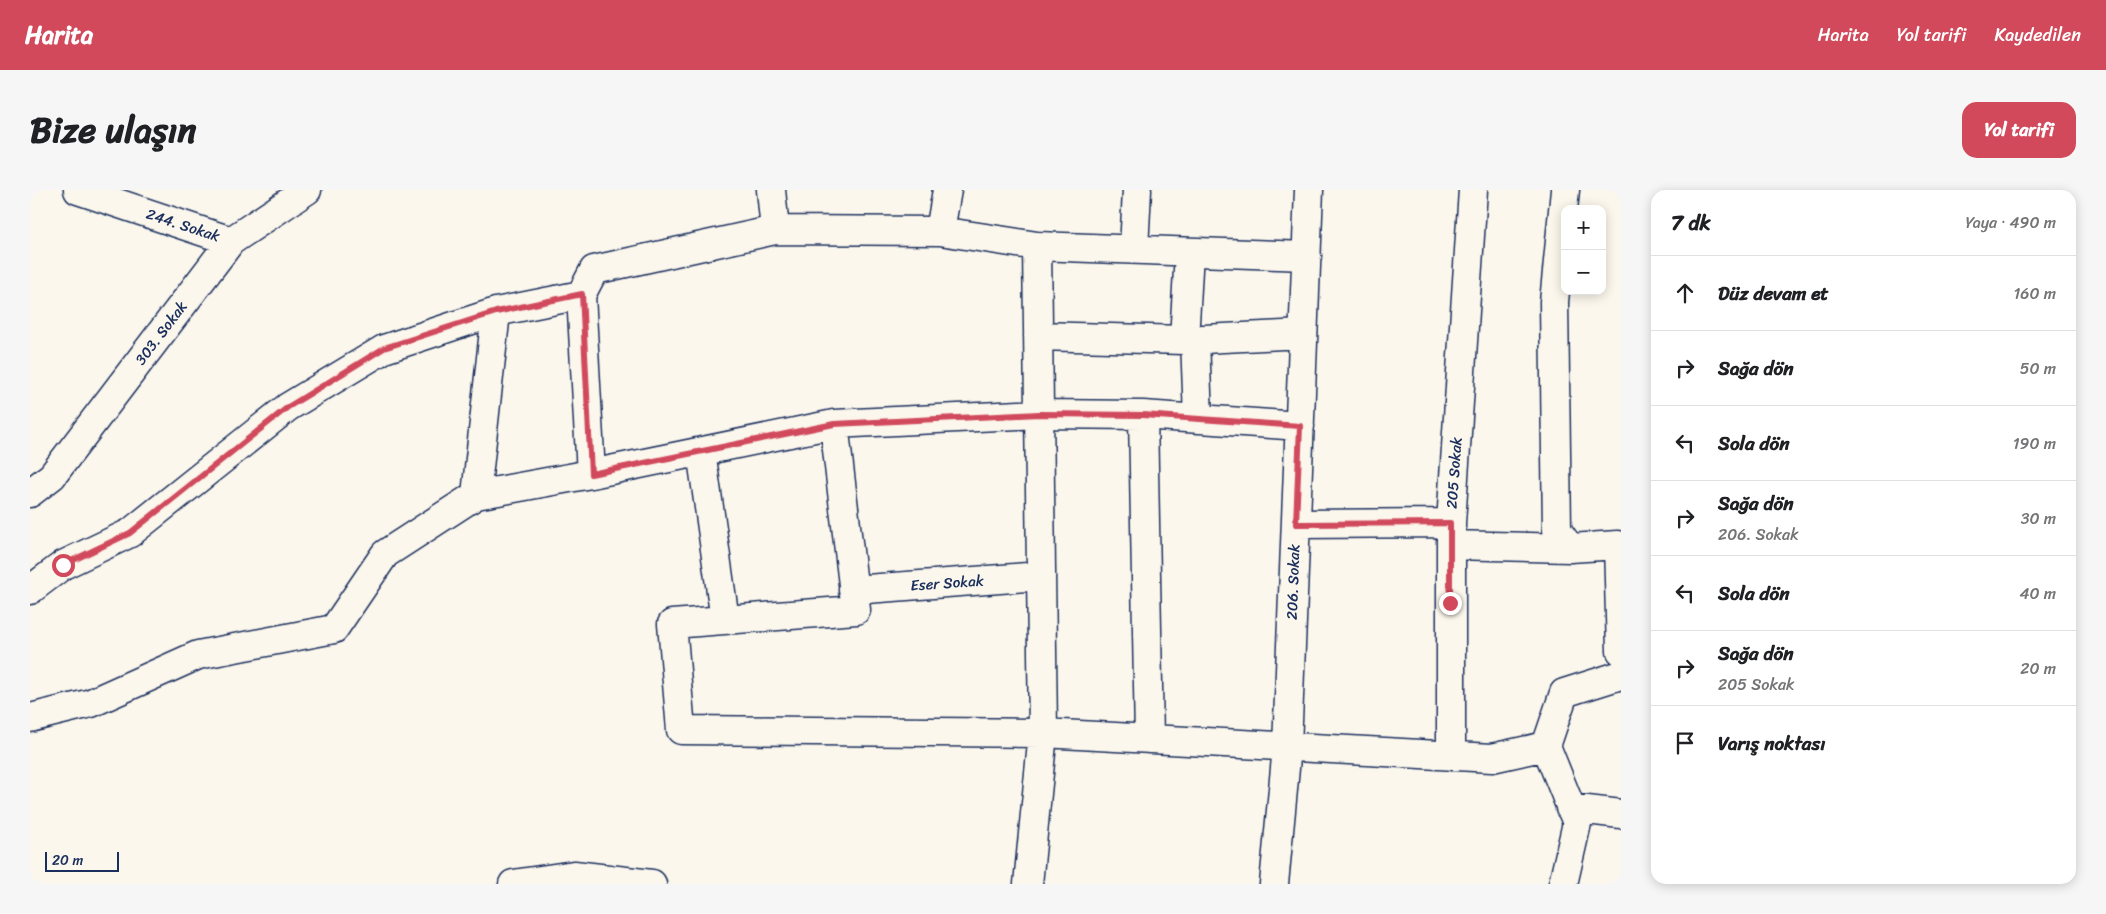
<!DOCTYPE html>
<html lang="tr">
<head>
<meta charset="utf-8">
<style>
	body { margin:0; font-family:Sriracha,sans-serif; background:#f6f6f6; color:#202124 }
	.controls { position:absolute; right:15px; top:15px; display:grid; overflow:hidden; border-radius:10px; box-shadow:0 2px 12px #0003 }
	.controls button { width:45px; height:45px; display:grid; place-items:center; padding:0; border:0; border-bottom:1px solid #e0e0e0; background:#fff; color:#202124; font:25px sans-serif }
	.scale { position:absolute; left:15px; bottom:12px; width:74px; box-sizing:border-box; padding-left:5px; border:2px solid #1b2f5e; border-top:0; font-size:14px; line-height:18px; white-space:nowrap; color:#1b2f5e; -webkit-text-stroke:4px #fbf7ec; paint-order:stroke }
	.stop { position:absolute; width:15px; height:15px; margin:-11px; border:4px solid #d1495b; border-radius:50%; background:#fff }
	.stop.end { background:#d1495b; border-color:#fff; box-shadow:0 1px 5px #0008 }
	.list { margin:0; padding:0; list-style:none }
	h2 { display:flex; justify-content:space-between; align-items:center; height:65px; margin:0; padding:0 20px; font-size:21px }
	h2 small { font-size:16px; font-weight:400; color:#757577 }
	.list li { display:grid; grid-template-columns:32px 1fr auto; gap:15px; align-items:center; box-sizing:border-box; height:75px; padding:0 20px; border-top:1px solid #e0e0e0 }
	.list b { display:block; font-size:19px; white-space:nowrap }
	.list p { margin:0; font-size:16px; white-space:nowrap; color:#757577 }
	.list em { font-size:16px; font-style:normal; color:#757577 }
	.icon { flex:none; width:28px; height:28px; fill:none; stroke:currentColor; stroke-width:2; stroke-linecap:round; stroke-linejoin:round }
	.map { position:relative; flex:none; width:1591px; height:694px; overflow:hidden; border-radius:15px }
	header { display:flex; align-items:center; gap:30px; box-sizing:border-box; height:70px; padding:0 25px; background:#d1495b; color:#fff }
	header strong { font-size:24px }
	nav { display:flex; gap:28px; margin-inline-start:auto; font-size:18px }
	.intro { display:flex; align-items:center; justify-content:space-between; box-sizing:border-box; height:120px; padding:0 30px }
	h1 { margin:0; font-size:35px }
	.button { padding:12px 22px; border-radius:15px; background:#d1495b; color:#fff; font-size:18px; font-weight:700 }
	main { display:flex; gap:30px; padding:0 30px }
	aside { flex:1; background:#fff; border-radius:15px; box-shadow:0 2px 12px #0003 }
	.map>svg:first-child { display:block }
</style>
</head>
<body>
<header>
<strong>Harita</strong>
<nav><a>Harita</a><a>Yol tarifi</a><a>Kaydedilen</a></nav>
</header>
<div class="intro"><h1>Bize ulaşın</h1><a class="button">Yol tarifi</a></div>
<main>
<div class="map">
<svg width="1591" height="694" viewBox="0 0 1591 694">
	<rect width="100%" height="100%" fill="#fbf7ec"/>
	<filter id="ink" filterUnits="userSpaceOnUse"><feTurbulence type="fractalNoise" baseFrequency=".02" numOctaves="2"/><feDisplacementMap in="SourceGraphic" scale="10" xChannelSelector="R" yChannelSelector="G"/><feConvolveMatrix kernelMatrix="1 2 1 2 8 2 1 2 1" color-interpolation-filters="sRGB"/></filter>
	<g filter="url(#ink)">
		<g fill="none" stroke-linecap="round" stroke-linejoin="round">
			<defs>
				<path id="minor" d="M48,0L201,51
					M741,0L745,40
					M1535,0L1524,112L1527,340L1540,358L1588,355L1591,461
					M910,41L917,0
					M1104,59L1107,0
					M1159,62L1154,150L1273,144
					M551,105L561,284
					M1008,146L1154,150
					M1165,149L1168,229
					M1113,225L1119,549
					M804,234L826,420L642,434L651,540L1013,543L1462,568L1516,556L1534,503L1591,485
					M671,261L695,430
					M0,303L22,286L201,51L277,0
					M446,305L466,122
					M1266,334L1421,333
					M1421,355L1540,358
					M0,400L33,375L100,343L258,217L354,159L466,122L551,105L564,80L745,40L910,41L1007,56L1277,66
					M823,400L1011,386
					M0,528L61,513L168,465L304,439L355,364L446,305L561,284L804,234L1009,224L1113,225L1270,236
					M1516,556L1547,633L1533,694
					M1421,566V333L1443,0
					M1540,618L1591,624
					M483,694L544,685L622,694
					M998,694L1013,543L1007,56
					M1244,694L1257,557L1279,0"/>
			</defs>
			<use href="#minor" stroke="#1b2f5e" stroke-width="31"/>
			<use href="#minor" stroke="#fbf7ec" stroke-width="28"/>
		</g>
	</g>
	<g fill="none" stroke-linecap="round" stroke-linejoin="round" filter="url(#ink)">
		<path stroke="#d1495b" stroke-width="6" d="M33,375L100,343L258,217L354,158L466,122L552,104L561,284L804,234L1009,224L1113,225L1270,236L1266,334L1420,333V413"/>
	</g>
	<g text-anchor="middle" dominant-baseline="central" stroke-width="4" stroke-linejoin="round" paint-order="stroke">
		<g font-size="15" fill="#1b2f5e" stroke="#fbf7ec">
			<text transform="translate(153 35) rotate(18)">244. Sokak</text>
			<text transform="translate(131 143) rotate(-53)">303. Sokak</text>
			<text transform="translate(1424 283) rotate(-86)">205 Sokak</text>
			<text transform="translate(1263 392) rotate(-88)">206. Sokak</text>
			<text transform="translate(917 393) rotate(-4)">Eser Sokak</text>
		</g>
	</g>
</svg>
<div class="controls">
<button>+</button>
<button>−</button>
</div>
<div class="scale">20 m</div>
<div class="stop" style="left:33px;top:375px"></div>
<div class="stop end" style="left:1420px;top:413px"></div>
</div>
<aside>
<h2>7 dk<small>Yaya · 490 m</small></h2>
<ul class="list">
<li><svg class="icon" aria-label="ahead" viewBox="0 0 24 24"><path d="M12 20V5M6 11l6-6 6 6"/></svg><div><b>Düz devam et</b></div><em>160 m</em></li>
<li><svg class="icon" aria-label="right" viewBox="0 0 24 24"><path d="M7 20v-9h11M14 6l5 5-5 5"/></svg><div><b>Sağa dön</b></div><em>50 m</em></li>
<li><svg class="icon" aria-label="left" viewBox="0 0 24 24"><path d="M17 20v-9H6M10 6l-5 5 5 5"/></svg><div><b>Sola dön</b></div><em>190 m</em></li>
<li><svg class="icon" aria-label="right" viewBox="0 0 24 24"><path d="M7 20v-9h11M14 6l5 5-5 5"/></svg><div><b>Sağa dön</b><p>206. Sokak</p></div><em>30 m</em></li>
<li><svg class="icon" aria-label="left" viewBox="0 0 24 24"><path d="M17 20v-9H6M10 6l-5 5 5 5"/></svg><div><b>Sola dön</b></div><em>40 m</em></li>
<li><svg class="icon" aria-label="right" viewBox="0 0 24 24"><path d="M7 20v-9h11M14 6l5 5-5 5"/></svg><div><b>Sağa dön</b><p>205 Sokak</p></div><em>20 m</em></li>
<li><svg class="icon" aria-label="arrive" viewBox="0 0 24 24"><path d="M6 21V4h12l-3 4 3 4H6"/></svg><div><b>Varış noktası</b></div></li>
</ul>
</aside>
</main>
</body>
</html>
